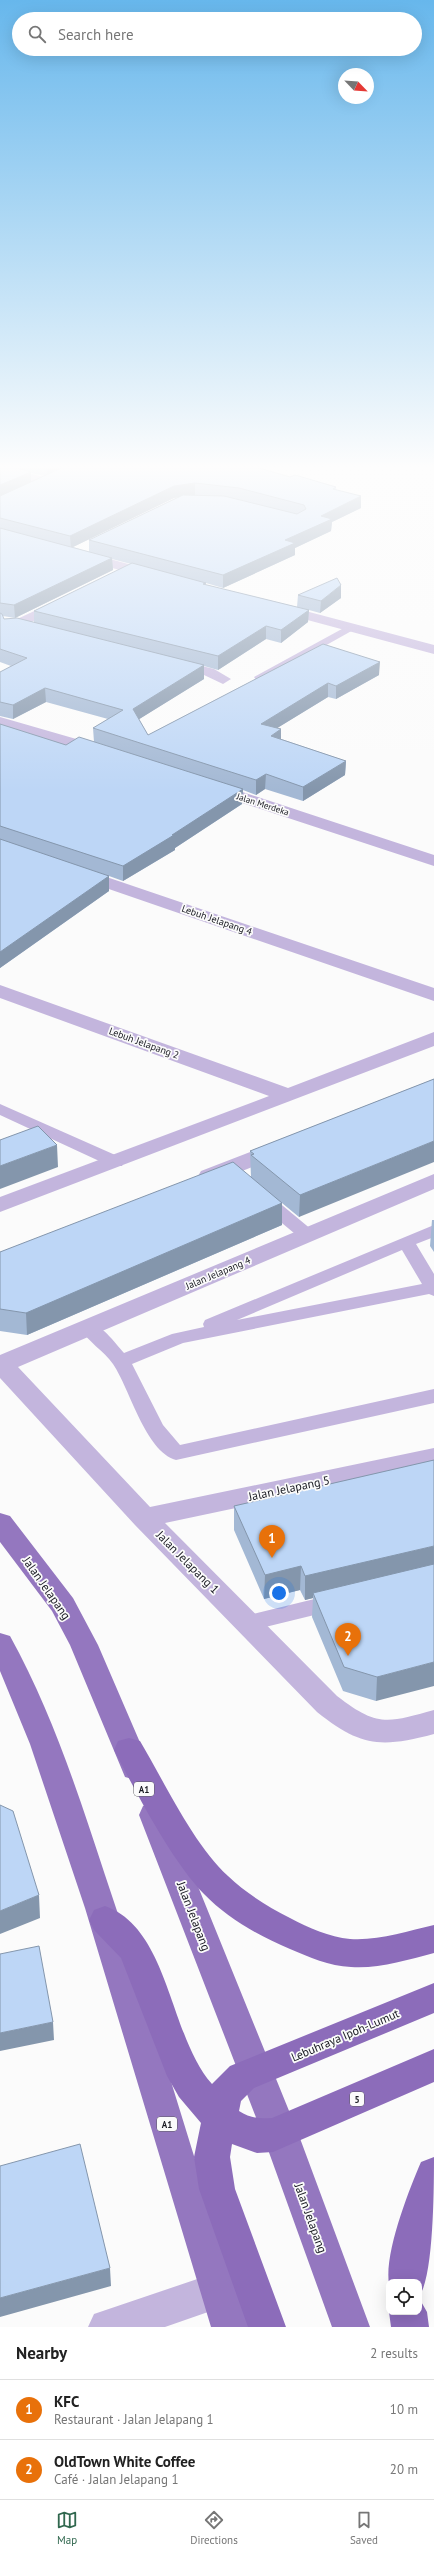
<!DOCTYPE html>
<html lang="en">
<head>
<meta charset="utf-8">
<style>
	body { margin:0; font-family:"PT Sans",sans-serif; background:#f2f2f2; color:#222 }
	.controls { position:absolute; right:12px; bottom:12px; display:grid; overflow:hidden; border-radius:8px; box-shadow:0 4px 16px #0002 }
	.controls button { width:36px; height:36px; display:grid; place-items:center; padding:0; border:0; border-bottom:1px solid #e0e0e0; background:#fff; color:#222; font:20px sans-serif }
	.compass { position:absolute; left:338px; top:68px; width:36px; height:36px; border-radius:50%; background:#fff; box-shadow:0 4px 16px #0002; rotate:115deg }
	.you { position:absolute; left:279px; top:1593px; width:14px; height:14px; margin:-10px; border:3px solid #fff; border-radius:50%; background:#1a73e8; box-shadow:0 0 0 6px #1a73e833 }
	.badge { display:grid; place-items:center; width:26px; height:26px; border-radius:50%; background:#30674e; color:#fff; font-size:13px; font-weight:700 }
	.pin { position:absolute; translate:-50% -33px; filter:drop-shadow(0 1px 2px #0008) }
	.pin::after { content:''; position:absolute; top:21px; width:14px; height:12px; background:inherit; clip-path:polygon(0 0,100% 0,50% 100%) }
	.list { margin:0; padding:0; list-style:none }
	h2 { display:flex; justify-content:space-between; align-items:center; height:52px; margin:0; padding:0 16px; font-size:17px }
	h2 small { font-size:13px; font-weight:400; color:#767676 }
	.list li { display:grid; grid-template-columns:26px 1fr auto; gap:12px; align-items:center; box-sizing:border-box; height:60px; padding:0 16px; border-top:1px solid #e0e0e0 }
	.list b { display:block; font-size:15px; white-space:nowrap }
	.list p { margin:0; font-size:13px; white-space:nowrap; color:#767676 }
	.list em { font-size:13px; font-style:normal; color:#767676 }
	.icon { flex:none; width:22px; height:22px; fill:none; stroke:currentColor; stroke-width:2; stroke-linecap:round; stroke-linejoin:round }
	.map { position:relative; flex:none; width:434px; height:2327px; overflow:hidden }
	.search { position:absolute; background:#fff; box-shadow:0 4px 16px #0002; left:12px; right:12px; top:12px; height:44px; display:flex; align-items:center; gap:10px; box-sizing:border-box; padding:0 14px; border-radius:22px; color:#767676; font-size:15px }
	.sheet { height:172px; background:#fff }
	nav { display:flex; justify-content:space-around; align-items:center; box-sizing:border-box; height:56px; border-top:1px solid #e0e0e0; background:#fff; font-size:11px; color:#767676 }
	nav a { display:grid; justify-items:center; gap:2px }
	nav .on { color:#30674e }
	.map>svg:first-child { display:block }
</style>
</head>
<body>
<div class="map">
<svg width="434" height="2327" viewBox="0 0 434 2327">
	<rect width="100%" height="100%" fill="#fbfbfb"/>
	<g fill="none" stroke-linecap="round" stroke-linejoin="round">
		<path fill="#c3b5dd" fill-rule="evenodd" d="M351,624L355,625V629L264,680H256L254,677Z
			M0,1104L122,1158L124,1162L122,1166H110L0,1115Z
			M265,1195L271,1196L312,1230L315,1234L312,1238H300L259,1204L256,1200L259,1196Z
			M434,1225V1237L416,1244L434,1274V1296L429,1294L183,1343L132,1364L163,1425L180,1445L434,1389V1403L176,1460C145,1451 130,1389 113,1364C104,1351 88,1342 80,1328L82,1324C99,1319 113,1341 124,1353L172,1334L204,1327L203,1324L205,1320ZM402,1250L422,1284L237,1320Z
			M335,1594L343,1596L346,1602L343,1608L249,1631L241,1629L238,1623L241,1617L249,1615Z"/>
		<path fill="#c3b5dd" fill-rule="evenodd" d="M0,466L52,479L54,482L48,486L0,474Z
			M84,552L158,572L160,575L153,579L79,559L77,556L79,553Z
			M60,599L65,600L67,603L65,606L0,637V627Z
			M279,604L434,645V654L274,611L272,608Z
			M174,659L214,669L231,679L223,684L204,675L169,667L166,664Z
			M0,717L104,747L106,750L98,755L0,727Z
			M215,783L434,855V866L209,792L207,788L209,784Z
			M80,868L434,988V1001L74,877L71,873L74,869Z
			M0,985L288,1088L434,1032V1046L0,1212V1197L269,1096L0,998Z
			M279,1141L287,1143L290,1148L287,1153L217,1181L209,1183L201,1181L198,1176L201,1171Z
			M434,1174V1189L18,1367L150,1507L434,1448V1466L165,1523L337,1696C377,1727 387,1723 434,1710V1734C381,1748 361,1747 317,1712L135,1525L0,1378V1355Z
			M218,2272L231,2278L237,2291L231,2304L165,2327H88L94,2314Z"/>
		<path fill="#9477bf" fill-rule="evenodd" d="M0,1513L10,1516L73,1598L98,1645L151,1768L147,1777L136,1780L125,1777L70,1645L52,1611L0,1542Z
			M0,1633L10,1636C52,1712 78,1793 105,1875C156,2025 198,2177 249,2327H211L85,1908L30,1744L0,1671Z
			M154,1802L165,1806L169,1815L298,2133L370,2327H332L262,2133L139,1815L143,1806Z"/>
		<path fill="#8c6cba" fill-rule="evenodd" d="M129,1738L140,1741C165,1783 193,1844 228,1876C246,1893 268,1907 290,1918C309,1928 329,1937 350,1939C378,1941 407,1931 434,1925V1953C407,1960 378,1969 351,1967C329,1966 309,1957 290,1949C259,1936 227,1918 204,1894C171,1860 136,1792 114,1750L118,1741Z
			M105,1906C170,1929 169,2036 212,2084L230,2066L434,1983V2013L254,2088L241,2101L239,2111C250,2118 259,2119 272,2118L434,2049V2082L273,2152L257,2153L232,2144L230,2157L235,2189L286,2327H248L199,2189L194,2157L201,2123L179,2097L167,2076L121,1958L94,1930L89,1920L94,1910Z
			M434,2157C434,2184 434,2278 419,2296V2282L389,2284C384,2253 409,2190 421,2162Z
			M419,2298L427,2312L429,2327H391L389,2312H419Z"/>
	</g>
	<path fill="#a3b8d4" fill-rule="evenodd" d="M0,465H249L290,477L336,487V490L361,508L332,522L331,531L295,548V555L223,588L206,583V585L297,607L298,595L341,598L320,613L309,610L308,622L281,643L266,639L218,670L204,666V679L139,719L148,735L323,644L379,675L336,699L328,697L277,728L281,729V739L346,761L345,775L303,801L265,789L256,795L243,790L242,804L175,848V850L123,881L109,876V891L0,968V724L66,745L94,742L93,728L108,719L46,702L13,719L0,716V672L11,666L0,662ZM31,473L45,476L31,482ZM178,497L89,540V552L73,547L174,498ZM112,559L131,564L34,611V623L4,619L3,616L15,618L113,570Z
		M434,1079L299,1217L282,1203V1225L27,1335L0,1331V1252L251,1177L250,1151Z
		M432,1220H434V1252L430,1246Z
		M434,1460L376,1701L343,1691L312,1617L313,1598L305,1600L300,1590L264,1599L234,1530V1506Z"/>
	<path fill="#8496ac" d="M46,465H70L47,476Z
		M31,472V483L0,497V485Z
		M195,483V495L174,498L71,548L70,536L174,486Z
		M361,496V508L332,522L331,531L295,548V555L223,588V575L285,540L321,516Z
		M112,558L113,570L15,618L14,605Z
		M341,585V598L320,613L321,601Z
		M309,610L308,622L281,643V630Z
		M266,626V639L218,670V656Z
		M380,662L379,675L336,699V686Z
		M204,665V679L133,723V709Z
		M328,683V697L261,738V724Z
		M45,688L46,702L13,719V705Z
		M281,729V743L271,736Z
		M346,761L345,775L303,801V787Z
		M266,774L265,789L256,795V780Z
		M243,789L242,804L175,848V850L123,881V866L172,835Z
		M109,876V891L0,968V952Z
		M434,1141V1162L299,1217L300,1195Z
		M57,1145L58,1167L0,1189V1166Z
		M282,1203V1225L27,1335L26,1313Z
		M434,1546V1569L313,1593V1598L305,1600V1576Z
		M301,1566L300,1590L264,1599L265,1575Z
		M434,1662V1686L376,1701L377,1677Z
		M39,1895L40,1918L0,1934V1911Z
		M53,2022L54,2040L0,2051V2033Z
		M110,2268L111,2286L0,2317V2298Z"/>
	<path fill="#bdd6f6" stroke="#8496ac" d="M0,465H6L31,472L0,485Z
		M68,465H249L290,477L295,475L336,487L333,489L361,496L321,516L332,519L285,540L295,543L223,575L89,540L183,495L224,496L297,514L306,509L304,505L239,488L195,483L174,486L70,536L0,518V496Z
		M0,528L112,558L14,605L0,603Z
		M132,563L206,583L203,584L309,610L281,630L266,626L218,656L34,611Z
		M337,578L341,585L321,601L298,595Z
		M0,613L2,614L4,619L17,618L204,665L133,709L148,735L323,644L380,662L336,686L328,683L261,724L281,729L271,736L346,761L303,787L266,774L256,780L93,728L123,710L45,688L13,705L0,702V672L27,658L0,649Z
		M0,724L66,745L79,737L243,789L172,835H174L123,866L0,826Z
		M0,839L109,876L0,952Z
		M434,1079V1141L300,1195L251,1155L254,1154L250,1151Z
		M38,1126L57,1145L0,1166V1140Z
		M233,1162L282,1203L26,1313L0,1309V1252Z
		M434,1460V1546L305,1576L301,1566L265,1575L234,1506Z
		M434,1564V1662L377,1677L344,1667L313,1593Z
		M0,1805L13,1811L39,1895L0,1911Z
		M39,1946L53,2022L0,2033V1954Z
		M80,2144L110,2268L0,2298V2166Z"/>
	<linearGradient id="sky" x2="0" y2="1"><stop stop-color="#67b7ec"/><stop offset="0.59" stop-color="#fdfdfd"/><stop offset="1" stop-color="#fdfdfd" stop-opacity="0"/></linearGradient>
	<rect width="434" height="791" fill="url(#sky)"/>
	<g text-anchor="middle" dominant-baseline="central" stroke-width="3.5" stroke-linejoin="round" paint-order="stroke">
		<g font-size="9" fill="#181921" stroke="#fbfbfb">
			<text transform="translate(263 804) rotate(18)">Jalan Merdeka</text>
		</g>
		<g fill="#fbfbfb" stroke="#5c5d62" stroke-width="1">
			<rect x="134" y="1782" width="20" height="14" rx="3"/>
			<rect x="350" y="2092" width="14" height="14" rx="3"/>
			<rect x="157" y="2117" width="20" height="14" rx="3"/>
		</g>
		<g font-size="9" font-weight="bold" fill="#181921">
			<text x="144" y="1789">A1</text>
			<text x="357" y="2099">5</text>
			<text x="167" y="2124">A1</text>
		</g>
		<g font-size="10" fill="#181921" stroke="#fbfbfb">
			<text transform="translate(217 920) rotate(19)">Lebuh Jelapang 4</text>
			<text transform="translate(144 1043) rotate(20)">Lebuh Jelapang 2</text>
			<text transform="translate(218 1273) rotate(-23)">Jalan Jelapang 4</text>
		</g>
		<g font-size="12" fill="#181921" stroke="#fbfbfb">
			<text transform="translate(289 1488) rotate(-12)">Jalan Jelapang 5</text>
			<text transform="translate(188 1562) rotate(45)">Jalan Jelapang 1</text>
			<text transform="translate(47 1588) rotate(55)">Jalan Jelapang</text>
			<text transform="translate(194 1916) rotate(69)">Jalan Jelapang</text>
			<text transform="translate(345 2035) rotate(-23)">Lebuhraya Ipoh-Lumut</text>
			<text transform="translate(311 2218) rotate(70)">Jalan Jelapang</text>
		</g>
	</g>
</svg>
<div class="controls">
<button><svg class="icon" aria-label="locate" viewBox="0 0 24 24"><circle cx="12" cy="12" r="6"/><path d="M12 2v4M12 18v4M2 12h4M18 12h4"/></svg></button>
</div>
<svg class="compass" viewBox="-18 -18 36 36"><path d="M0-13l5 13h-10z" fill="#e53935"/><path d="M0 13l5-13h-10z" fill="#767676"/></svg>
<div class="you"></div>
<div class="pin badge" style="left:272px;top:1558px;background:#e8710a">1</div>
<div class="pin badge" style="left:348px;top:1656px;background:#e8710a">2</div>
<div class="search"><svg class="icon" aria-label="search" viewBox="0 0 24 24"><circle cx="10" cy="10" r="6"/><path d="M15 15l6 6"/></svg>Search here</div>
</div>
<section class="sheet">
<h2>Nearby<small>2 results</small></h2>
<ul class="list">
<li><span class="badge" style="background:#e8710a">1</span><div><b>KFC</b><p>Restaurant · Jalan Jelapang 1</p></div><em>10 m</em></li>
<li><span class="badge" style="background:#e8710a">2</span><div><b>OldTown White Coffee</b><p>Café · Jalan Jelapang 1</p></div><em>20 m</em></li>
</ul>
</section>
<nav>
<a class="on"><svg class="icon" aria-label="map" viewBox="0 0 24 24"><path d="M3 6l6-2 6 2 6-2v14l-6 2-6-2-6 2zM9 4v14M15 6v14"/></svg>Map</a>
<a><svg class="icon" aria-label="directions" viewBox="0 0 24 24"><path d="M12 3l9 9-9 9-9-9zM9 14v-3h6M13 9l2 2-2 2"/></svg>Directions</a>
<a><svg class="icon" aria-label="saved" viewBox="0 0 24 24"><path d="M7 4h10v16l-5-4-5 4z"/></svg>Saved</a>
</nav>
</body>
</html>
